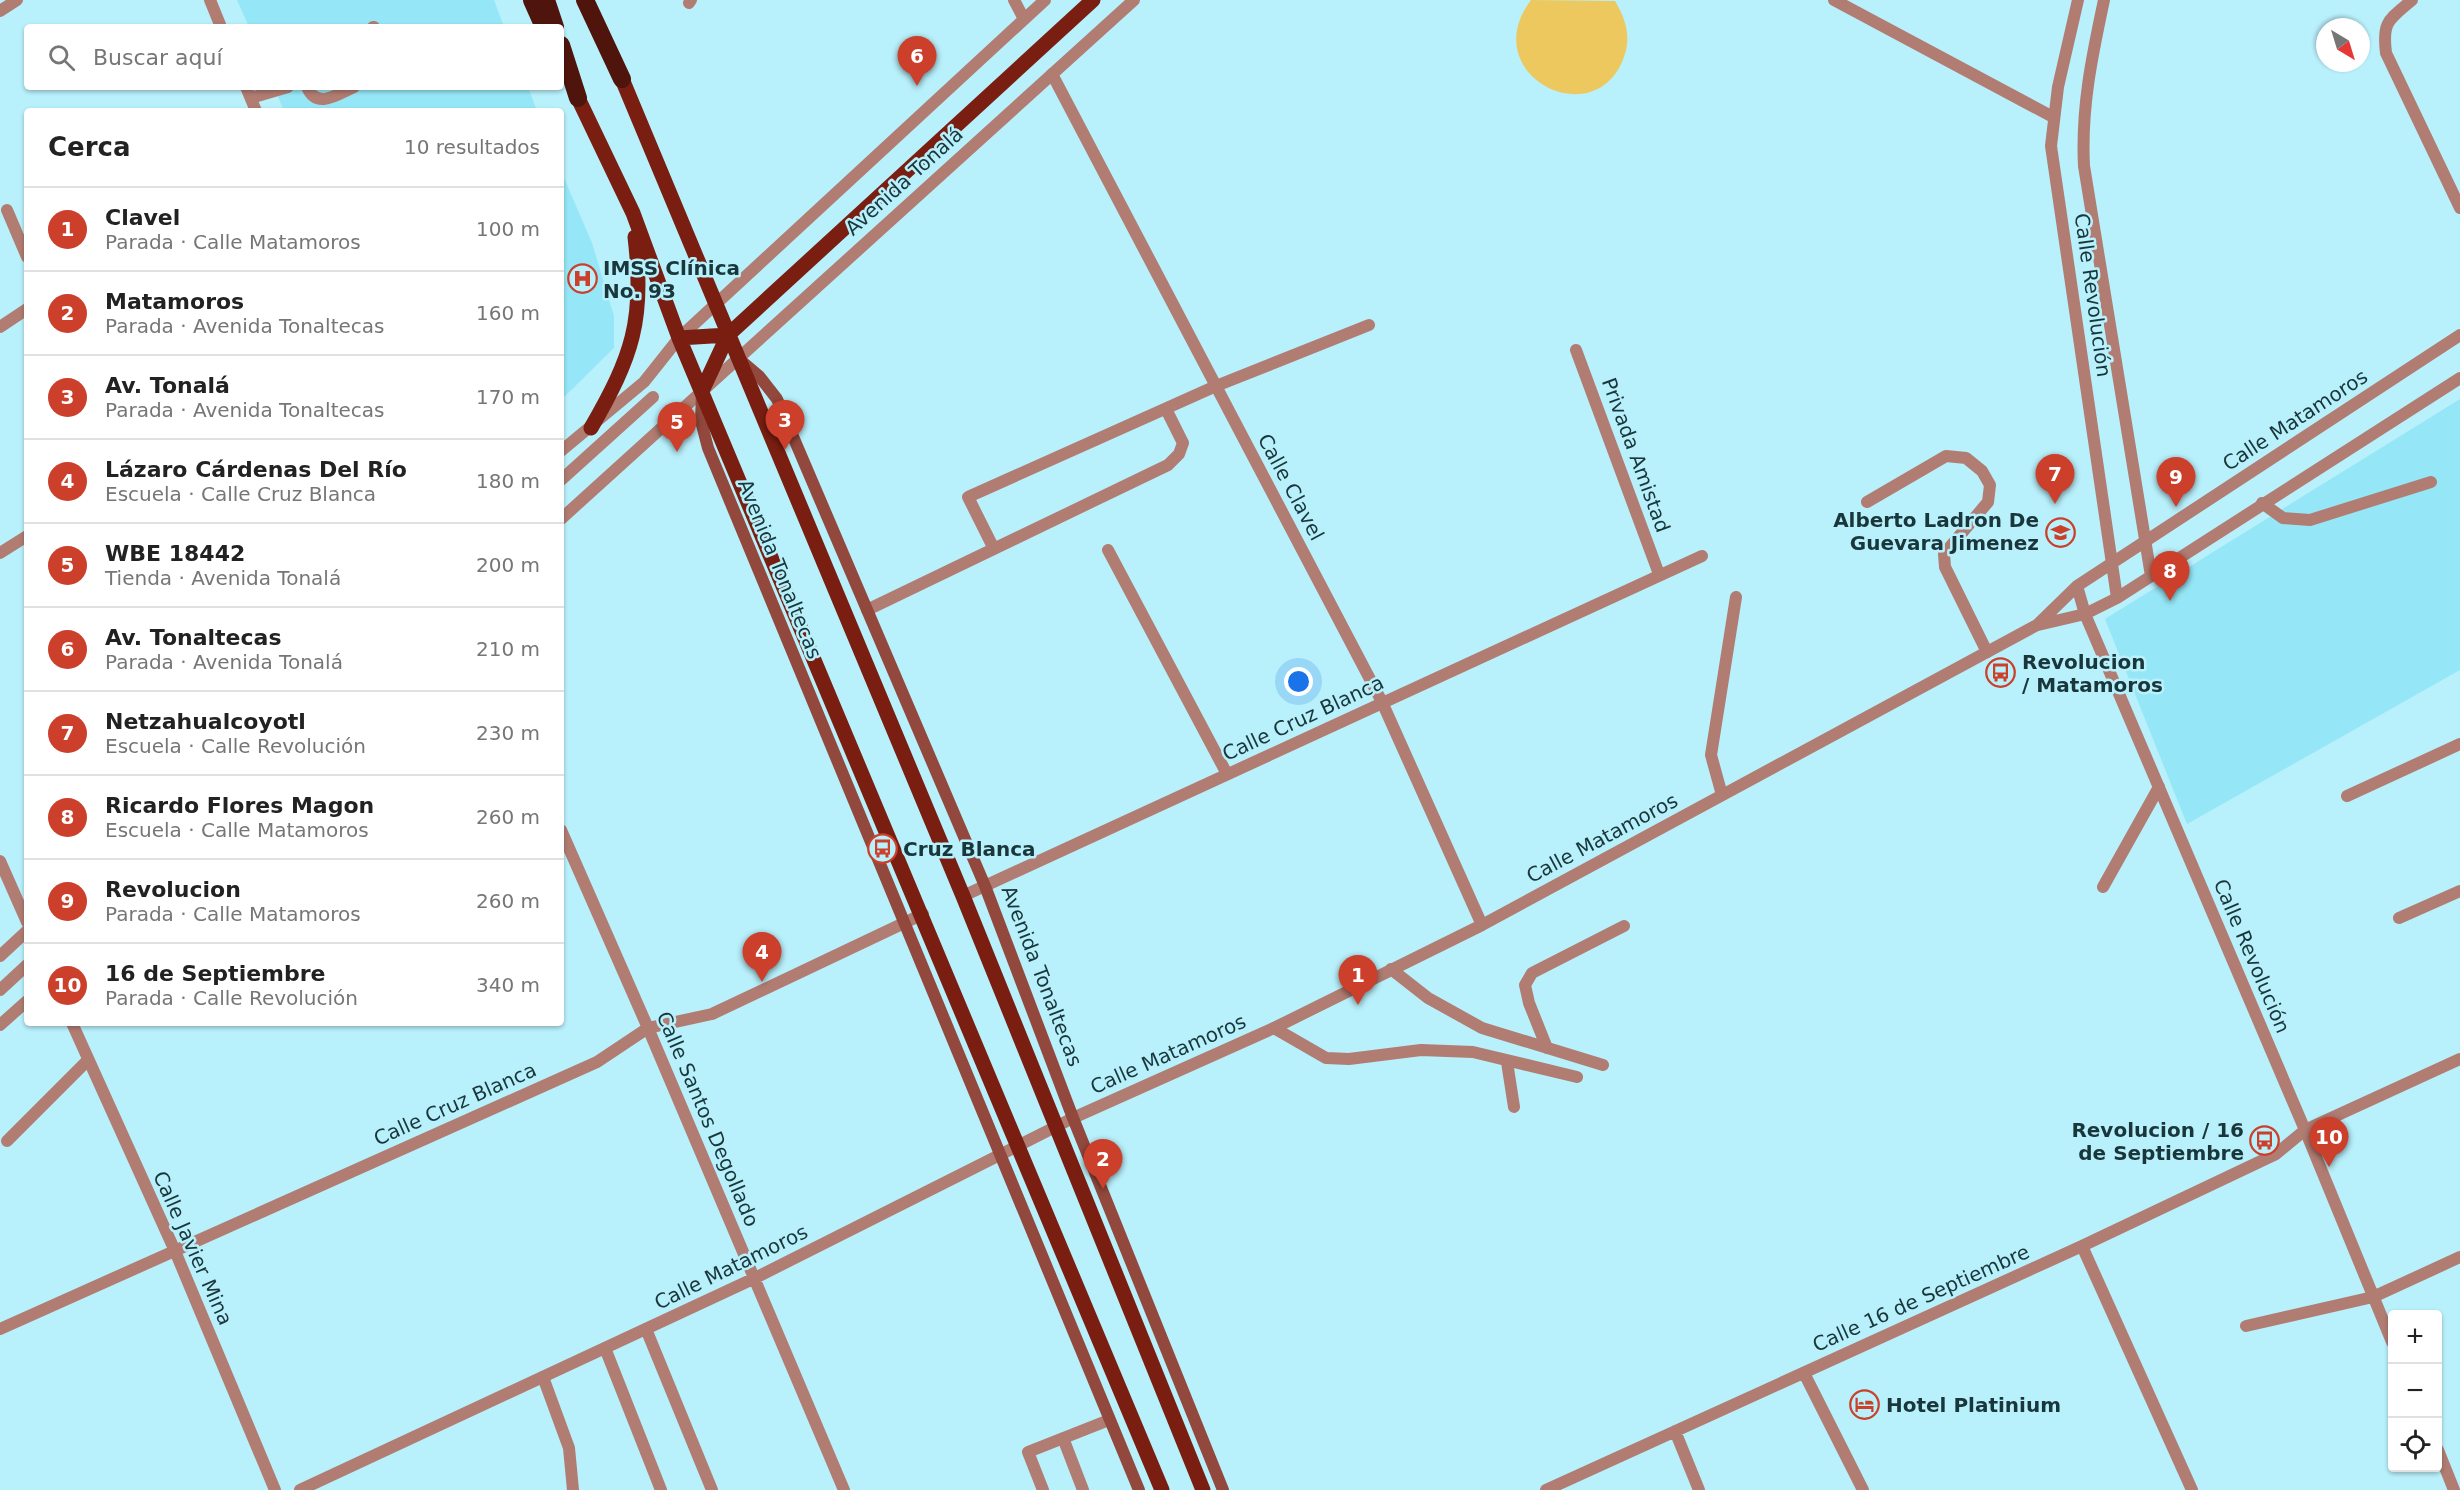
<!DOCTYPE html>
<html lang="es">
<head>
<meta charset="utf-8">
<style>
	body { margin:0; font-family:"DejaVu Sans",sans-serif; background:#f2f2f2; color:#222 }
	.controls { position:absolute; right:18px; bottom:18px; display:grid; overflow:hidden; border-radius:6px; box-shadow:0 2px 4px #0004 }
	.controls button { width:54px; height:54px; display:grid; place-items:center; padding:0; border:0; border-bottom:2px solid #e0e0e0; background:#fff; color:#222; font:30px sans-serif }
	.compass { position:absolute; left:2316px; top:18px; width:54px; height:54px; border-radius:50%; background:#fff; box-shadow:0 2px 4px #0004; rotate:142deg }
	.you { position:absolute; left:1299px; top:682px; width:21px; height:21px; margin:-15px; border:4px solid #fff; border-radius:50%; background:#1a73e8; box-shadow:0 0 0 9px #1a73e833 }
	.badge { display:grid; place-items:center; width:39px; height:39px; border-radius:50%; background:#cb3f2b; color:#fff; font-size:20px; font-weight:700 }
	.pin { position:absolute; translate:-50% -50px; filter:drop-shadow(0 2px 3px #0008) }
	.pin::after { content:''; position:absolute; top:32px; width:21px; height:18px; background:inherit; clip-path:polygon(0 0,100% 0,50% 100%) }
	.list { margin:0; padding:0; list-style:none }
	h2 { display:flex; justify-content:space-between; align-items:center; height:78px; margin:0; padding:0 24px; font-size:26px }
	h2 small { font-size:20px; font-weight:400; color:#767676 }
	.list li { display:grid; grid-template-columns:39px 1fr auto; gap:18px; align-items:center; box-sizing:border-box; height:84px; padding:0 24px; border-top:2px solid #e0e0e0 }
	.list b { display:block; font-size:22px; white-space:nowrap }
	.list p { margin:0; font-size:20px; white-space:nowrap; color:#767676 }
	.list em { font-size:20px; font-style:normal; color:#767676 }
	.icon { flex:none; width:33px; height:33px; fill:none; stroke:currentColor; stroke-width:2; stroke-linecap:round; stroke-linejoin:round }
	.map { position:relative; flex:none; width:2460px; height:1490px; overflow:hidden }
	.search { position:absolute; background:#fff; box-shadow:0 2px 4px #0004; left:24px; top:24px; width:540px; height:66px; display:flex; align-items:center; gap:15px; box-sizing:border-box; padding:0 21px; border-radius:6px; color:#767676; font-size:22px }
	.panel { position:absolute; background:#fff; box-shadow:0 2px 4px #0004; left:24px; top:108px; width:540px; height:918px; border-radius:6px }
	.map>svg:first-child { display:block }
</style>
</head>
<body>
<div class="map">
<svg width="2460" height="1490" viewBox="0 0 2460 1490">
	<rect width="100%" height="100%" fill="#b8f0fb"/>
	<path fill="#95e7f7" d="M237,0H494L504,27H249Z
		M274,87H528L537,111H284Z
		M561,171L592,243L614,316V348L561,400Z
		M2460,399V670L2187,824L2105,619Z"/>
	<path fill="#ecc85e" d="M1531,0L1615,1C1627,21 1632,40 1622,62C1590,134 1476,73 1531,0Z"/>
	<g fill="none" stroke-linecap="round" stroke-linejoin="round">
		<path stroke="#b17c72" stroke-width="12" d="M373,27H374
			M307,87C317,110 338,94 354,87
			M251,98L288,87
			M1867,502L1946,456L1966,458L1982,471L1990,485L1988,502L1944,554L1945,567L1987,652
			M2262,503L2283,518L2310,520L2431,482
			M993,547L968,497L1216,386L1369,325
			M867,610L1168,465L1179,454L1183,443L1166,409
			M1722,795L1711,755L1736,597
			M2103,887L2159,787
			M1391,969L1428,998L1482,1028L1603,1065
			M1274,1028L1326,1058L1349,1059L1421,1050L1473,1052L1577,1077
			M1547,1048L1529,1003L1525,985L1532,973L1624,926
			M1507,1062L1514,1107
			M7,1141L88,1060
			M2246,1326L2373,1297
			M646,1329L712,1490
			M605,1348L661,1490
			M543,1377L569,1448L573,1490
			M1063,1438L1083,1490
			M1043,1490L1028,1452L1109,1420"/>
		<path stroke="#b17c72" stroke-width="12" d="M561,480L653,397
			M0,990L27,965"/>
		<path stroke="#b17c72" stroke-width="12" d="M210,0L221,27
			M1014,0L1024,19
			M1834,0L2053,117
			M2078,0L2058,87L2051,146L2117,598
			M2104,0C2092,56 2081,108 2084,166L2151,576
			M2412,0C2389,20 2382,21 2386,53L2460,208
			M689,3L691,0
			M0,11L17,0
			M1052,74L1382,702L1482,925
			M246,87L256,111
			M7,210L27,257
			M0,327L27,309
			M1576,350L1659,574
			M1108,550L1227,774
			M0,553L27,536
			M2077,586L2085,614L2305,1130L2392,1342
			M2038,625L2085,614L2117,598L2460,378
			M2347,796L2460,744
			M561,830L648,1028L844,1490
			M0,861L27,922
			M963,896L1702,556
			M2399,918L2460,891
			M72,1023L175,1251L275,1490
			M2082,1246L2192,1490
			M2373,1297L2460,1257
			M0,1329L597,1062L648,1028L712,1014L923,914
			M1804,1373L1863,1490
			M1675,1431L1699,1490
			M2438,1450L2454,1490
			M300,1490L755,1278L1073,1118L1274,1028L1482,925L2037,625L2077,586L2460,335
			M1546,1490L2082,1246L2276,1154L2305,1130L2460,1059"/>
		<path stroke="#b17c72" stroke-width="12" d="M561,451L644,382L679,338L1045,0
			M561,519L1134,0
			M0,956L27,931
			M0,1025L27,1001"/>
		<path stroke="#92483c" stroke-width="12" d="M739,359L759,376L777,399L985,886L1073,1118L1223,1490
			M702,393L701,421L708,448L1139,1490"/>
		<path stroke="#7a1e11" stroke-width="15" d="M622,79L963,896L1203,1490
			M578,98L633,213L679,338L1162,1490
			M679,338L728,335
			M702,391L728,335L1093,0
			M591,428C632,357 645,320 635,237"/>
		<path stroke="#4f140b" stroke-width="18" d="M532,0L544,27
			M546,0L555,27
			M585,0L622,79
			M561,45L578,98"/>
	</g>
	<defs>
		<symbol id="hospital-ring" viewBox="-11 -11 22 22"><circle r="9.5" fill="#b8f0fb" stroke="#cb3f2b" stroke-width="1.5"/><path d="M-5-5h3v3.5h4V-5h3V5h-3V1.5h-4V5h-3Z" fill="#cb3f2b"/></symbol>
		<symbol id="school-ring" viewBox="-11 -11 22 22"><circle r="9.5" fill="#b8f0fb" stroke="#cb3f2b" stroke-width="1.5"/><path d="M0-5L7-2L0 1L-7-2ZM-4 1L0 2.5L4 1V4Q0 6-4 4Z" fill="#cb3f2b"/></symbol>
		<symbol id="bus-ring" viewBox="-11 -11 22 22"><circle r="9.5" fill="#b8f0fb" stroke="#cb3f2b" stroke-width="1.5"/><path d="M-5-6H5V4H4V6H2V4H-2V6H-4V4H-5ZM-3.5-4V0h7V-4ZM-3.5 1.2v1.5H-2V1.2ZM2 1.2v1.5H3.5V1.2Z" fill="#cb3f2b"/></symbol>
		<symbol id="hotel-ring" viewBox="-11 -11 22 22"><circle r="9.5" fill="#b8f0fb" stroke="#cb3f2b" stroke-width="1.5"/><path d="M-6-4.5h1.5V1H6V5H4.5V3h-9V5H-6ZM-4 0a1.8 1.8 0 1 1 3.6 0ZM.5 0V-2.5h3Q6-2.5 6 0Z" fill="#cb3f2b"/></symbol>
	</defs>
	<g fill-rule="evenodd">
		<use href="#hospital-ring" x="566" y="262" width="33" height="33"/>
		<use href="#school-ring" x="2044" y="516" width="33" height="33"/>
		<use href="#bus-ring" x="1984" y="656" width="33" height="33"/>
		<use href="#bus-ring" x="866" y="832" width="33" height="33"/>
		<use href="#bus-ring" x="2248" y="1124" width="33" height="33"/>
		<use href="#hotel-ring" x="1848" y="1388" width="33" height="33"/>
	</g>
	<g text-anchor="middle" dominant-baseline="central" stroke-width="5" stroke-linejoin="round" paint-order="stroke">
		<g font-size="20" fill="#19363b" stroke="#b8f0fb">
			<text transform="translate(904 181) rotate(-42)">Avenida Tonalá</text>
			<text transform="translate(2093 295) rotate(82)">Calle Revolución</text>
			<text transform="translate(2295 420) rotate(-33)">Calle Matamoros</text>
			<text transform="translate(1636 455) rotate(70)">Privada Amistad</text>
			<text transform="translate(1291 487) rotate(62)">Calle Clavel</text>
			<text transform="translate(780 569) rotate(68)">Avenida Tonaltecas</text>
			<text transform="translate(1303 718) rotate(-25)">Calle Cruz Blanca</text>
			<text transform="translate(1602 838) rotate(-28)">Calle Matamoros</text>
			<text transform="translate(2252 956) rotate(67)">Calle Revolución</text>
			<text transform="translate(1042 976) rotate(69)">Avenida Tonaltecas</text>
			<text transform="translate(1168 1054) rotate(-24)">Calle Matamoros</text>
			<text transform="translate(455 1104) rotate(-24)">Calle Cruz Blanca</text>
			<text transform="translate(708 1119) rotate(67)">Calle Santos Degollado</text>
			<text transform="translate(193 1248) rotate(66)">Calle Javier Mina</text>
			<text transform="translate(731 1267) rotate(-26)">Calle Matamoros</text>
			<text transform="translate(1921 1298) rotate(-24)">Calle 16 de Septiembre</text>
		</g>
		<g font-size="20" font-weight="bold" fill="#19363b" stroke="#b8f0fb" text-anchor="start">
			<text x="603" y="268">IMSS Clínica<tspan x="603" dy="23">No. 93</tspan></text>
			<text x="2039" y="520" text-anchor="end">Alberto Ladron De<tspan x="2039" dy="23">Guevara Jimenez</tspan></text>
			<text x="2022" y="662">Revolucion<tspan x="2022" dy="23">/ Matamoros</tspan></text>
			<text x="903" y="849">Cruz Blanca</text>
			<text x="2244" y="1130" text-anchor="end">Revolucion / 16<tspan x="2244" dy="23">de Septiembre</tspan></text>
			<text x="1886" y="1405">Hotel Platinium</text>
		</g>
	</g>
</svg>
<div class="controls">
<button>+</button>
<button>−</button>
<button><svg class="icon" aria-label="locate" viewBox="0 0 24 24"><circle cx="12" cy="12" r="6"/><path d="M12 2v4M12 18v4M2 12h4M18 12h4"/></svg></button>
</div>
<svg class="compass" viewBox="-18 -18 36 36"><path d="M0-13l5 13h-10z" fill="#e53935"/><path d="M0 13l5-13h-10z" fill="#767676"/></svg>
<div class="you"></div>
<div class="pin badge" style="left:1358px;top:1005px">1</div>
<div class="pin badge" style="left:1103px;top:1189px">2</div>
<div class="pin badge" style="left:785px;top:450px">3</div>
<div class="pin badge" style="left:762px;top:982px">4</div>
<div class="pin badge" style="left:677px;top:452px">5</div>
<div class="pin badge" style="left:917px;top:86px">6</div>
<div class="pin badge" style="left:2055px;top:504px">7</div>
<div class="pin badge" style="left:2170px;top:601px">8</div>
<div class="pin badge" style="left:2176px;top:507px">9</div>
<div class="pin badge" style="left:2329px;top:1167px">10</div>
<div class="search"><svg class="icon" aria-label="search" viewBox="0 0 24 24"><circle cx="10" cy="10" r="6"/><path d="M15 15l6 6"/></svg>Buscar aquí</div>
<section class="panel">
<h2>Cerca<small>10 resultados</small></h2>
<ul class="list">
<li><span class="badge">1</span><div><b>Clavel</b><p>Parada · Calle Matamoros</p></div><em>100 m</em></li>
<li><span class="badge">2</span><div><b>Matamoros</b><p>Parada · Avenida Tonaltecas</p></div><em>160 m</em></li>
<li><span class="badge">3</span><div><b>Av. Tonalá</b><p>Parada · Avenida Tonaltecas</p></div><em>170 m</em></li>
<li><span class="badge">4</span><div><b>Lázaro Cárdenas Del Río</b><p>Escuela · Calle Cruz Blanca</p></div><em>180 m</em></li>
<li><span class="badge">5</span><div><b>WBE 18442</b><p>Tienda · Avenida Tonalá</p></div><em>200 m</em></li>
<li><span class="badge">6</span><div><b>Av. Tonaltecas</b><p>Parada · Avenida Tonalá</p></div><em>210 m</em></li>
<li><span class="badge">7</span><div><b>Netzahualcoyotl</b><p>Escuela · Calle Revolución</p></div><em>230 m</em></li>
<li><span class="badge">8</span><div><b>Ricardo Flores Magon</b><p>Escuela · Calle Matamoros</p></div><em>260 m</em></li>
<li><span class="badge">9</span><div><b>Revolucion</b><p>Parada · Calle Matamoros</p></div><em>260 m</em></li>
<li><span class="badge">10</span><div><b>16 de Septiembre</b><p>Parada · Calle Revolución</p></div><em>340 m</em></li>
</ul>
</section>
</div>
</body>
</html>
